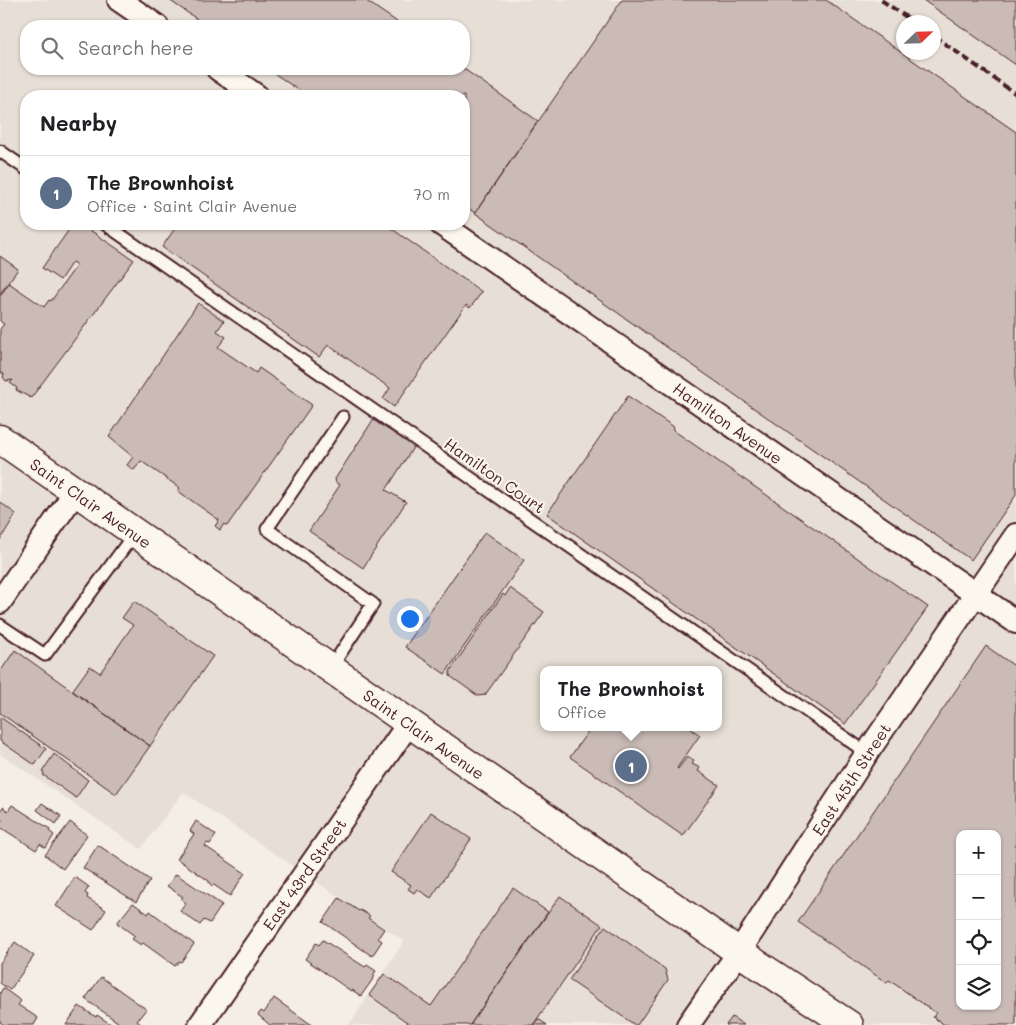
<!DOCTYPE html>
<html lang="en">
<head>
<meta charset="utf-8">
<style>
	body { margin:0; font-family:Mali,sans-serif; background:#f2f2f2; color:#202124 }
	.controls { position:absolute; right:15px; bottom:15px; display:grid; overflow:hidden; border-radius:10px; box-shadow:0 1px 4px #0004 }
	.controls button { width:45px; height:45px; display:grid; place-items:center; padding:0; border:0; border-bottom:1px solid #e0e0e0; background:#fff; color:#202124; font:25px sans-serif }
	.compass { position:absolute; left:896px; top:15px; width:45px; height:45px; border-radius:50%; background:#fff; box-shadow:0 1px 4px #0004; rotate:67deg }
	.you { position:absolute; left:409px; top:618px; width:18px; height:18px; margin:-12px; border:4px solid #fff; border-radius:50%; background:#1a73e8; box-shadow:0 0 0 8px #1a73e833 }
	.badge { display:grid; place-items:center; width:32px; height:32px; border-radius:50%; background:#111827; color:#fff; font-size:16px; font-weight:700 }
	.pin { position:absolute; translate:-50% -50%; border:2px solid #fff; box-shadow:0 1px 5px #0006 }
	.popup { position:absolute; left:540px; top:666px; width:182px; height:65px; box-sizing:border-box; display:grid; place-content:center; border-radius:10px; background:#fff; filter:drop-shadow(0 1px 4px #0005); font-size:16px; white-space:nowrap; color:#757577 }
	.popup b { font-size:19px; color:#202124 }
	.popup::after { content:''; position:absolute; left:50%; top:100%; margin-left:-10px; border:10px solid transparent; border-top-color:#fff }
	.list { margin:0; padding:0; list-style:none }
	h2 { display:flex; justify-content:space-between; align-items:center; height:65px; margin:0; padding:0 20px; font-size:21px }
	h2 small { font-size:16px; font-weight:400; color:#757577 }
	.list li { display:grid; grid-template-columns:32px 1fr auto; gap:15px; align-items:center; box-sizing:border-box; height:75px; padding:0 20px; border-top:1px solid #e0e0e0 }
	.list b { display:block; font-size:19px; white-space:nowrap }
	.list p { margin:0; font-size:16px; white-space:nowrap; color:#757577 }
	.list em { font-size:16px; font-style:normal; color:#757577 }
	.icon { flex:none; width:28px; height:28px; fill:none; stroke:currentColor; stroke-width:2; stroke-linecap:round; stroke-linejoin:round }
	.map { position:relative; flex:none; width:1016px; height:1025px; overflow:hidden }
	.search { position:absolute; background:#fff; box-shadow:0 1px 4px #0004; left:20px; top:20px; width:450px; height:55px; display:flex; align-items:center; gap:12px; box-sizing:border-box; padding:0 18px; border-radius:20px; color:#757577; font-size:19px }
	.panel { position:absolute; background:#fff; box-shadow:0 1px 4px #0004; left:20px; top:90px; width:450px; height:140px; border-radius:20px }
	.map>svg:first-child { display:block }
</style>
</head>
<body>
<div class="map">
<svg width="1016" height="1025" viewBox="0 0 1016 1025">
	<rect width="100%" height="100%" fill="#f4eee4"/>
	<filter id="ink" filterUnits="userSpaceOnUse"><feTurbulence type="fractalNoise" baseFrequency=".02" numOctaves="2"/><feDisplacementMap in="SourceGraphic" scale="10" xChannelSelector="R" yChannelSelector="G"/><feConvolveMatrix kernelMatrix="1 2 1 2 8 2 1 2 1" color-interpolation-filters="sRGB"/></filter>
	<g filter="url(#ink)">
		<path fill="#e7dfd6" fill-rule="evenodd" d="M0,0H1016V1025H349L404,941L183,792L141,849L0,754ZM904,22H934V52H904ZM26,26H464V69H26ZM26,96H464V224H26ZM544,670H718V727H544ZM960,834H997V1006H960Z"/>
		<path fill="#cabbb6" stroke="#4a1f2b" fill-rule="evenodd" d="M169,0H365L403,26H207Z
			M622,0H826L1016,132V495L971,560L475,213Z
			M923,0H1016V65Z
			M268,69H464L538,121L475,213L464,205V96H307Z
			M73,224H81L134,260L31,398L16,390L17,388L10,383L13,380L6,381L3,377L4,374L0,372V329L4,324L0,321V296L9,283L44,307L49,300L51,301L77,265L72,262L60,280L42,268Z
			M178,224H385L482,292L470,308L466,305L394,407L383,399L390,388L328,345L319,357L162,247Z
			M0,256L18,269L0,294Z
			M198,303L224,321L217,331L226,337L218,347L256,373L259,368L312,405L227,526L224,524L220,530L215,526L219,520L178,491L180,488L141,461L134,470L127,465L133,457L109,437Z
			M628,396L674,427L673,430L928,607L845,724L547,514Z
			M373,420L414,446L386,490L406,502L363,568L309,531L340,485L336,483L335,479Z
			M0,502L16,514L0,540Z
			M485,532L524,560L445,674L405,647Z
			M510,588L544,612L485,695L478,696L450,676V671L503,594L505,596Z
			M134,601L213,656L150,746L72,691L90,666L100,673L133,625L122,618Z
			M986,646L1016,667V1025H945L933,1017L936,1013L889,980L887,983L798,922ZM960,834H997V1006H960Z
			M15,650L150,746L116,794L0,713V672Z
			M0,717L46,749L35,765L0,741Z
			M591,727H635L640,730L642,727H692L691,729L700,735L677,768L678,769L687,757L694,761L692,764L700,768L698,771L719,785L683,836L570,757Z
			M54,754L88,780L76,798L43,775L44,773L42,772Z
			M42,803L61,816L56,824L37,810Z
			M12,805L50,829L49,831L54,835L46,848L40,844L36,850L0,827V823L2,820L0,818V811L3,807L8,811Z
			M431,812L471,839L431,898L417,889L414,893L408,889L411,885L391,872Z
			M196,821L216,835L210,844L207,843L205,846L245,873L230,896L214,885L212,886L209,883V881L177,859L194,834L190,831Z
			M70,822L87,835L63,869L45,855Z
			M98,845L150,880L136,902L83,868Z
			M176,874L222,905L210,923L204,920L200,925L180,911L186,903L181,899L183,897L167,886Z
			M75,877L89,887L85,893L88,895L87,898L106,910L93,930L56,906Z
			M513,888L548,912L470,1025H411L369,995L384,974L431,1006Z
			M560,896L602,925L533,1025H470Z
			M339,898L359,911L360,910L370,916L368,918L384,929L378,938L382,941L372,956L323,922Z
			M133,903L148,914L150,911L194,944L181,962L179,961L175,966L143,943L141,945L132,939L135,936L117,923Z
			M605,926L665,969L668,980L637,1025H635L569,980Z
			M323,940L365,967L367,965L376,971L373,975L375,976L361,996L352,990L351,991L305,959L316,943L319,945Z
			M15,942L34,956L10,990L0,983V963Z
			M101,977L146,1009L137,1021L142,1025H122L85,999Z
			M3,988L21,1001L18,1005L38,1018L34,1025H4L0,1022V993Z
			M274,998L312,1025H270L258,1015L261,1011L264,1013Z
			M79,1006L96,1017L97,1015L112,1025H66Z
			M732,1017L744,1025H726Z
			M538,1019L547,1025H533Z"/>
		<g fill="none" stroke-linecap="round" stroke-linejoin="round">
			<defs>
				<path id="service" d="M0,151L26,169
					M105,224L867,753
					M0,625L45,655L134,534
					M330,669L373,604L267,529L343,417"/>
				<path id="minor" d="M119,0L157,26
					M218,69L257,96
					M441,224L1016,622
					M0,602L75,492
					M200,1025L409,723
					M688,1025L739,952L867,753L1016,535"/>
				<path id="secondary" d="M0,439L739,952L849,1025"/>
			</defs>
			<use href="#service" stroke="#4a1f2b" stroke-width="15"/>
			<use href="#minor" stroke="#4a1f2b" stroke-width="26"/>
			<use href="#secondary" stroke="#4a1f2b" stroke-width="31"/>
			<use href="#service" stroke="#fbf7ec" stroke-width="11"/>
			<use href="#minor" stroke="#fbf7ec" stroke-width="22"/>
			<use href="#secondary" stroke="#fbf7ec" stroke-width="28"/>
			<path stroke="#4a1f2b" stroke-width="4" stroke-dasharray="8 4" stroke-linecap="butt" d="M881,0L914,22
				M934,36L1016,94"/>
		</g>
	</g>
	<g text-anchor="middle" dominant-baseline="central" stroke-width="4" stroke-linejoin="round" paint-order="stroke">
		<g font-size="16" fill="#4a1f2b" stroke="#fbf7ec">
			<text transform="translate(728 423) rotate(35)">Hamilton Avenue</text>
			<text transform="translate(495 475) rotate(35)">Hamilton Court</text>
			<text transform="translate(91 503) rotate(35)">Saint Clair Avenue</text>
			<text transform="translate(424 734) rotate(35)">Saint Clair Avenue</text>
			<text transform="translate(851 779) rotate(-57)">East 45th Street</text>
			<text transform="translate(304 874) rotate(-55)">East 43rd Street</text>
		</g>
	</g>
</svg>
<div class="controls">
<button>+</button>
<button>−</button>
<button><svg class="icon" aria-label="locate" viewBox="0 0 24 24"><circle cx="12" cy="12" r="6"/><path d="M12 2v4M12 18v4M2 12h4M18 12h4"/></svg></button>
<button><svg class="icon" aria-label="layers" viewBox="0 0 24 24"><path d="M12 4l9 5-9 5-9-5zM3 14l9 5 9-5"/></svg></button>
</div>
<svg class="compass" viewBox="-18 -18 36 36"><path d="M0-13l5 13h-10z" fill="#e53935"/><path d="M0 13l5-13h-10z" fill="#757577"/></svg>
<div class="you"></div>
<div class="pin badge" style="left:631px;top:766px;background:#5c6f8a">1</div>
<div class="popup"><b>The Brownhoist</b>Office</div>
<div class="search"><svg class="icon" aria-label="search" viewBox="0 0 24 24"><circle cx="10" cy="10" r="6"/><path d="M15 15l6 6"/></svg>Search here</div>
<section class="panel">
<h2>Nearby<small></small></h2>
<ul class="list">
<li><span class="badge" style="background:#5c6f8a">1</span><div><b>The Brownhoist</b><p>Office · Saint Clair Avenue</p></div><em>70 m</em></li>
</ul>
</section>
</div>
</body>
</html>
